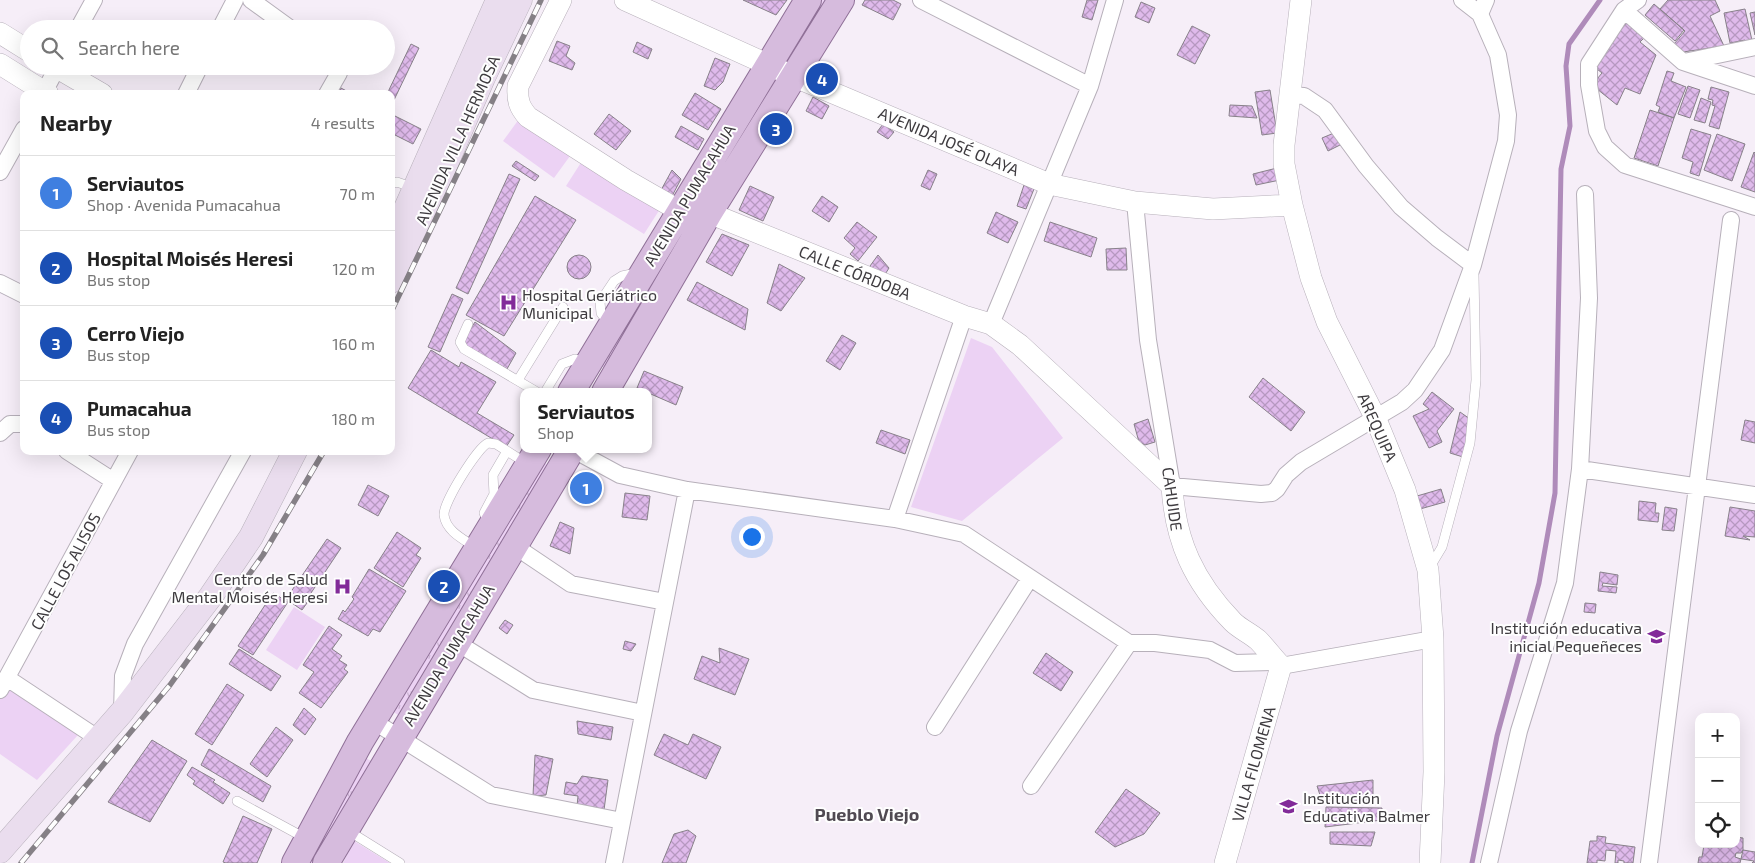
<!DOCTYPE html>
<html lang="en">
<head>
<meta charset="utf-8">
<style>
	body { margin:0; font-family:"Exo 2",sans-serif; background:#f6f6f6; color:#222 }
	.controls { position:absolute; right:15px; bottom:15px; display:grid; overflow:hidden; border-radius:10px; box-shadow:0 5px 20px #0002 }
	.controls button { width:45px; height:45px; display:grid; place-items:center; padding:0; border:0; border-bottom:1px solid #e0e0e0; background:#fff; color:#222; font:25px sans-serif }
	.you { position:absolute; left:751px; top:536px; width:18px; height:18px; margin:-12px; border:4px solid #fff; border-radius:50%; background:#1a73e8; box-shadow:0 0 0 8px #1a73e833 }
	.badge { display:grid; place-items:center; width:32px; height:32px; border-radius:50%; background:#111827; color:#fff; font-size:16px; font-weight:700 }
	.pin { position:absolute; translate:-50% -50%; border:2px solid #fff; box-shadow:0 1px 5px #0006 }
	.popup { position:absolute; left:520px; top:388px; width:132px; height:65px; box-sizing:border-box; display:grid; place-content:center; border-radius:10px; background:#fff; filter:drop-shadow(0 1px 4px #0005); font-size:16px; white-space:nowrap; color:#767676 }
	.popup b { font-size:19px; color:#222 }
	.popup::after { content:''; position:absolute; left:50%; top:100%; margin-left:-10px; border:10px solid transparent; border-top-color:#fff }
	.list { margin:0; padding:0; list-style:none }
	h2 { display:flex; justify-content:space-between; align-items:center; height:65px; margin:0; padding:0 20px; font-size:21px }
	h2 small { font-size:16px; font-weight:400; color:#767676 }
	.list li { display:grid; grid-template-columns:32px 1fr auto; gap:15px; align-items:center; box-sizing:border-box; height:75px; padding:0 20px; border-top:1px solid #e0e0e0 }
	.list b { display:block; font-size:19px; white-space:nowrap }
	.list p { margin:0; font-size:16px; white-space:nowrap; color:#767676 }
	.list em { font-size:16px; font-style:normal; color:#767676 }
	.icon { flex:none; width:28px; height:28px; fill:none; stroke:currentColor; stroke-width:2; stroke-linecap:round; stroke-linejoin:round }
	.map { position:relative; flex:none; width:1755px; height:863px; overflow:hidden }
	.search { position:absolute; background:#fff; box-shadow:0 5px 20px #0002; left:20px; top:20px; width:375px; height:55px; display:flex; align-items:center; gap:12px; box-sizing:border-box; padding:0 18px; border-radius:28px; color:#767676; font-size:19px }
	.panel { position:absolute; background:#fff; box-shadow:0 5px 20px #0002; left:20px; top:90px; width:375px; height:365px; border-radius:10px }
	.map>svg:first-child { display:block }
</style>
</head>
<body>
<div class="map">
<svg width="1755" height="863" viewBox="0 0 1755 863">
	<defs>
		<pattern id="grass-tufts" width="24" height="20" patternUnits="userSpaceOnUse" patternTransform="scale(1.25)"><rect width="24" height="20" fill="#ecd2f4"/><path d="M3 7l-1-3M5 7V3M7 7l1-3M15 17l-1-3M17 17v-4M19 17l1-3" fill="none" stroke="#cbb5d2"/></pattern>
		<pattern id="building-cross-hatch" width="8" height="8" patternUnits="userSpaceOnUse" patternTransform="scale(1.25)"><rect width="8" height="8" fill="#dfbaeb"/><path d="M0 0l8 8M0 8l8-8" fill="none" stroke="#b698c0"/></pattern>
	</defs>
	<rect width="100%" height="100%" fill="#f6eef8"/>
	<path fill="url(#grass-tufts)" d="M820,0H829L795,53L788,49Z
		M678,234L682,236L604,368L601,365Z
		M542,461L548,465L398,715L392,711Z
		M364,757L371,761L315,863H308Z"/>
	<path fill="#ecd2f4" d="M519,119L570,156L554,178L503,141Z
		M582,161L660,209L644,234L566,186Z
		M971,338L992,347L1063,438L962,521L911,507Z
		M294,607L325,627L297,670L266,650Z
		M6,683L78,735L37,780L0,754V696Z
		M354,841L390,863H343Z"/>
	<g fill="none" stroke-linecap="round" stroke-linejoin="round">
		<path stroke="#af8bba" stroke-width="5" d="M1472,863L1497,736L1539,583L1555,493L1561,169L1570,126L1566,66L1569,44L1600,0"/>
	</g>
	<path fill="url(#building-cross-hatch)" stroke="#88818a" d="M743,0H787L776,15Z
		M865,0H893L901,4L893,20L862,5Z
		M1087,0H1098L1092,20L1082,17Z
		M1668,0H1715L1720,11L1710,16L1724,46L1683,52L1674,44L1685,31L1660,9Z
		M1141,2L1155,8L1149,23L1135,17Z
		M1654,4L1684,30L1675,41L1645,15Z
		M1745,9L1753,45L1746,46L1745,40L1730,43L1724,13Z
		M1755,12V35L1750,13Z
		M1627,22L1645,37L1640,42L1656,55L1640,94L1625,88L1617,105L1592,85L1602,73L1592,65Z
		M1192,26L1210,35L1195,64L1177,55Z
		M557,41L570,46L566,56L575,63L572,70L549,61Z
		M637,42L652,49L648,59L633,52Z
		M411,44L419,48L394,100L391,99V94H387Z
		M715,58L730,64L723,82L715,90L704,86Z
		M1667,71L1674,73L1671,81L1686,87L1674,118L1658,112L1660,107L1656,105Z
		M1688,86L1700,90L1690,118L1678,114Z
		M1711,87L1729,92L1719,129L1709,126L1715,106L1712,105L1713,100L1708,99Z
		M341,88L352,94H338Z
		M1270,90L1277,133L1262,135L1255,92Z
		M695,93L721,109L708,130L682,115Z
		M813,97L829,106L822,119L806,111Z
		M1701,98L1711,102L1705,123L1694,120Z
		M1230,105L1252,106L1257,118L1229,116Z
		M1650,110L1674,118L1658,166L1634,158Z
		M391,114L421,129L413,144L391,133Z
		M609,114L631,131L616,150L594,134Z
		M883,124L894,132L888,139L877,132Z
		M681,126L704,139L698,150L675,137Z
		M1691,129L1711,135L1699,176L1690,173L1693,162L1682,158Z
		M1334,133L1344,143L1328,151L1322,138Z
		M1717,134L1745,144L1732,181L1704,170Z
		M1754,152L1755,153V192L1741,187Z
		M516,161L539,176L535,181L512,166Z
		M1277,168L1280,180L1256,185L1253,174Z
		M672,170L681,179L671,198L660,192Z
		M928,170L937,174L930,190L921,186Z
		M509,174L520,179L468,294L456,288Z
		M1024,185L1034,189L1026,209L1017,206Z
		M750,186L774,197L763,221L739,210Z
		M535,196L576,220L504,336L466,315Z
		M822,196L838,207L829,222L812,211Z
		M996,212L1018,222L1008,243L987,233Z
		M857,222L877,237L858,261L850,254L855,248L844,238Z
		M1050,222L1097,238L1091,257L1044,241Z
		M722,234L749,245L732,276L706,262Z
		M1126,248L1127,270H1107L1106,249Z
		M878,255L889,268L884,276H878L870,266Z
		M567 267a12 12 0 1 1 24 0a12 12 0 1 1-24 0Z
		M779,264L805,278L781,311L767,303Z
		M697,282L748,309L745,330L687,300Z
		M452,294L463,299L440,352L428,347Z
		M475,322L516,353L507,369L495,362L494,364L461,343Z
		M842,335L856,343L840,370L826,361Z
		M431,350L459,367L461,362L496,382L477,413L514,435L506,447L408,388Z
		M644,371L683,387L676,405L637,388Z
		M1263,378L1305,412L1291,431L1249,397Z
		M1432,392L1454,409L1437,431L1442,442L1429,448L1413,416L1429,409L1423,404Z
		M1460,412L1470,419L1463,457L1450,453Z
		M1148,419L1155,442L1145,445L1139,442L1134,424Z
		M1745,420L1755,422V443L1741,440Z
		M881,430L910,440L905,454L876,443Z
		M368,485L389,496L378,516L358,505Z
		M1441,489L1445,502L1420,509L1417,496Z
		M625,493L650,496L647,520L622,517Z
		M1639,501L1656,503L1655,513H1659L1658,522L1638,520Z
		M1665,507L1677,509L1674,531L1662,530Z
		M1730,507L1755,511V537L1743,536L1750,540L1725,536Z
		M560,522L574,528L570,554L550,546Z
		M397,532L421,548L416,555L421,558L403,587L374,568Z
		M327,539L341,548L305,602L307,603L302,610L286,599Z
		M369,569L406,591L380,632L373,629L368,636L338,619L343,610L345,612L354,599L352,597Z
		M1600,572L1618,575L1617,585L1603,583L1602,586L1617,587L1616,593L1598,591Z
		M273,593L288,602L253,655L238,646Z
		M1585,603L1596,604L1595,613L1584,612Z
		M505,620L513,625L507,634L499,628Z
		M329,626L342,635L332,649L342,656L339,660L347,665L344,669L348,672L321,708L299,693L314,672L303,665Z
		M625,641L636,644L631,651L623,649Z
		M719,648L749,659L735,695L694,679L702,656L720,663Z
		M239,649L281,676L271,691L229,664Z
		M1046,653L1073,672L1061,691L1033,673Z
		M227,684L244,695L212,745L195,734Z
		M304,708L316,719L305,735L293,725Z
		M577,721L613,727L611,740L578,734Z
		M276,727L293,740L267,777L250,764Z
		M664,734L688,745L693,734L721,747L706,779L654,755Z
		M152,740L187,761L150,822L108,802Z
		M209,749L271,786L263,802L201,765Z
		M535,755L553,759L546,795L533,796Z
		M192,767L215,780L213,782L230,793L223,804L193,784L195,781L187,775Z
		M582,776L608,780L604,810L577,806L578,796L564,794L566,782L577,784Z
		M1373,780V799L1323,804L1317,786Z
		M1126,789L1160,813L1144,834L1115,847L1095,832Z
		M1326,807L1382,808V820L1325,827Z
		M243,816L272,829L257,863H226L223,862Z
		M688,830L696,836L686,863H662L674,834Z
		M1330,832H1375L1371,846L1330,844Z
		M1597,836L1606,837L1605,843L1635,847L1633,863H1624V861L1618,860V863H1615L1616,851L1606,850L1605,861L1597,860V863H1587L1590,841H1597Z
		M1736,837L1743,838V850L1741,853H1736L1735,857L1741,859L1740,863H1698L1699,857H1702L1704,845L1701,844L1724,847L1725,844H1736Z
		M1743,850L1755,852V863H1752L1754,861L1741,859Z"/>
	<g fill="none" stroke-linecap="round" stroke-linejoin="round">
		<defs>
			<path id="service" d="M391,184L397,182L414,188
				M468,324L460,342L464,349L537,392
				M609,324L601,313L600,302L614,281L622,276L636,273
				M518,380L563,307
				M545,392L562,364L575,359L586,362
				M488,522L484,513L494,494L493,475L507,451
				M475,547C463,539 446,531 444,515C443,503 477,448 488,443L496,444L526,463
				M1430,567L1442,547L1470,443L1476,380L1474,275
				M237,801L305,838
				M347,830L400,863"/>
			<path id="minor" d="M251,0L291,29
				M921,0L1090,86
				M1462,0L1480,14
				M1638,0L1624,10L1589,64V85L1597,131L1605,147L1625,165L1755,207
				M1624,10L1683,62L1755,86
				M78,29L94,0
				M220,29L235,0
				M1684,62L1755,47
				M43,94L58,66
				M186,94L200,66
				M327,94L339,73V66
				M1289,95L1304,96L1325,110L1366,166L1401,207L1437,238L1473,265
				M0,172L24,129
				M1135,202L1148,340L1172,486L1261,494L1272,493L1277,489L1286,475L1301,462L1402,402L1415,390L1442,350L1473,265L1506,141L1508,115L1498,55L1480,14L1486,0
				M0,283L24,295
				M991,324L1090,86L1115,0
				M0,433L10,424H24
				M572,449L620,475L687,490L895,519L964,534L1129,643H1155L1210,650L1235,663L1277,662
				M67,451L112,480
				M1580,469L1755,495
				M895,519L964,316
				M513,545L571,584L665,602
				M456,642L533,690L643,713
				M1281,666L1433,639
				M7,678L99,739
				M0,690L130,451
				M122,712L123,676L135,644L243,451
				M373,721L491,795L622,821
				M935,727L1030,578
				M1031,786L1129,643
				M614,863L687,490
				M1489,863L1519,731L1565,583L1580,469L1589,298L1585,194
				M1649,863L1731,220"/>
			<path id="tertiary" d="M561,0L518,86C517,100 519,107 528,117L626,180L680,211L709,213L964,316L991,324L1020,345L1172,486C1175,541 1194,582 1233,622C1240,629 1250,633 1258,640C1266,648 1273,658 1281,666L1225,863
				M625,0L793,76L1049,184L1135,202L1213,209L1292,205
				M1301,0L1284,145V164L1292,205L1311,278L1327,322L1375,417L1405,490L1428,570L1433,639L1434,772L1430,863
				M0,33L29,51
				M0,64L48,94
				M54,66L102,94"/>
			<path id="secondary" d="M391,242L498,0
				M391,281L404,261L483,78L520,0
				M0,851L122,712L211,596L251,537L295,451"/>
			<path id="primary" d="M571,392L808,0
				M605,392L709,213L841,0
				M295,863L360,742L538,449
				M326,863L572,449"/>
		</defs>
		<use href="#service" stroke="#b7b0ba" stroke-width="10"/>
		<use href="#minor" stroke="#b7b0ba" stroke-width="18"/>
		<use href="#tertiary" stroke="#b7b0ba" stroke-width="22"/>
		<use href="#secondary" stroke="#b7b0ba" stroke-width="25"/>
		<use href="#primary" stroke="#8f7097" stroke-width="28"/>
		<use href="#service" stroke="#fff" stroke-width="9"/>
		<use href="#minor" stroke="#fff" stroke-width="16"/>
		<use href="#tertiary" stroke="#fff" stroke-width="21"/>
		<use href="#secondary" stroke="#eaddee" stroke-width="24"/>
		<use href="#primary" stroke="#d6bbdd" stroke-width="26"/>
		<defs>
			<path id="rail" d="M391,312L541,0
				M21,863L170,685L263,555L324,451"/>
		</defs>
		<use href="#rail" stroke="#858086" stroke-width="5.5"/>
		<use href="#rail" stroke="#fefefe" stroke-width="4" stroke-dasharray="11" stroke-linecap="butt"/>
	</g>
	<defs>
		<symbol id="hospital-bare" viewBox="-9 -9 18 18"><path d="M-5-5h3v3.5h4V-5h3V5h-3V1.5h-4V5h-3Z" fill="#822b99" stroke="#fefefe" stroke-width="2.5" paint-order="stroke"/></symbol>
		<symbol id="school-bare" viewBox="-9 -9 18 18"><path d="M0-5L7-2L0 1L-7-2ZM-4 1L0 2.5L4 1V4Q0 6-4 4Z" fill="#822b99" stroke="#fefefe" stroke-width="2.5" paint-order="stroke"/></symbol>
	</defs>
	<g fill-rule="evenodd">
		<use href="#hospital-bare" x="496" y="290" width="25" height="25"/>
		<use href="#hospital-bare" x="330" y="574" width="25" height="25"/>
		<use href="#school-bare" x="1644" y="624" width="25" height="25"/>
		<use href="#school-bare" x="1276" y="794" width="25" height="25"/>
	</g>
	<g text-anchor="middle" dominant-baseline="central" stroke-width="4" stroke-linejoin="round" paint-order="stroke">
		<g font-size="16" fill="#3e3b3f" stroke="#fefefe">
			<text transform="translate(457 140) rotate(-66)">AVENIDA VILLA HERMOSA</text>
			<text transform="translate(949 141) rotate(23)">AVENIDA JOSÉ OLAYA</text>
			<text transform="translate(689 195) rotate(-59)">AVENIDA PUMACAHUA</text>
			<text transform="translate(855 272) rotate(22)">CALLE CÓRDOBA</text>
			<text transform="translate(1378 427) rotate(66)">AREQUIPA</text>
			<text transform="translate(1173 499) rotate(82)">CAHUIDE</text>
			<text transform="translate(65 571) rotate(-62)">CALLE LOS ALISOS</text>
			<text transform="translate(448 655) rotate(-59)">AVENIDA PUMACAHUA</text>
			<text transform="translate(1253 764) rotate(-74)">VILLA FILOMENA</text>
		</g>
		<g font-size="16" fill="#3e3b3f" stroke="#fefefe" text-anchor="start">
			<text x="522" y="294">Hospital Geriátrico<tspan x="522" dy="18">Municipal</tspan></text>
			<text x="328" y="578" text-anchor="end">Centro de Salud<tspan x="328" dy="18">Mental Moisés Heresi</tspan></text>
			<text x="1642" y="627" text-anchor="end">Institución educativa<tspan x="1642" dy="18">inicial Pequeñeces</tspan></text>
			<text x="1303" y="797">Institución<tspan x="1303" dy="18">Educativa Balmer</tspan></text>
		</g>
		<g font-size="18" font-weight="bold" fill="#504a52" stroke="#fefefe">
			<text x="867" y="814">Pueblo Viejo</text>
		</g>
	</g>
</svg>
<div class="controls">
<button>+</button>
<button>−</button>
<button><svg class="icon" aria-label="locate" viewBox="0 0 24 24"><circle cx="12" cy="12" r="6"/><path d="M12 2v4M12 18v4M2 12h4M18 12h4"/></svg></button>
</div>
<div class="you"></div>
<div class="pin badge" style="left:586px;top:488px;background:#3f7fe0">1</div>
<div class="popup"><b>Serviautos</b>Shop</div>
<div class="pin badge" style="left:444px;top:586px;background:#1a4fb4">2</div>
<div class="pin badge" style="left:776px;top:129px;background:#1a4fb4">3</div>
<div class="pin badge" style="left:822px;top:79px;background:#1a4fb4">4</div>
<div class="search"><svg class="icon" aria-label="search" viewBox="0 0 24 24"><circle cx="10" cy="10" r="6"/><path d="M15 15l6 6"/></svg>Search here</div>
<section class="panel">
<h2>Nearby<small>4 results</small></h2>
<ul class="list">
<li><span class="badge" style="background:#3f7fe0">1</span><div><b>Serviautos</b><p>Shop · Avenida Pumacahua</p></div><em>70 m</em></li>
<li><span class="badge" style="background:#1a4fb4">2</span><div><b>Hospital Moisés Heresi</b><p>Bus stop</p></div><em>120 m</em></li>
<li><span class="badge" style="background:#1a4fb4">3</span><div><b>Cerro Viejo</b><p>Bus stop</p></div><em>160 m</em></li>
<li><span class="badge" style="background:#1a4fb4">4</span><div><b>Pumacahua</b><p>Bus stop</p></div><em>180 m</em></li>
</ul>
</section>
</div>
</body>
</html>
